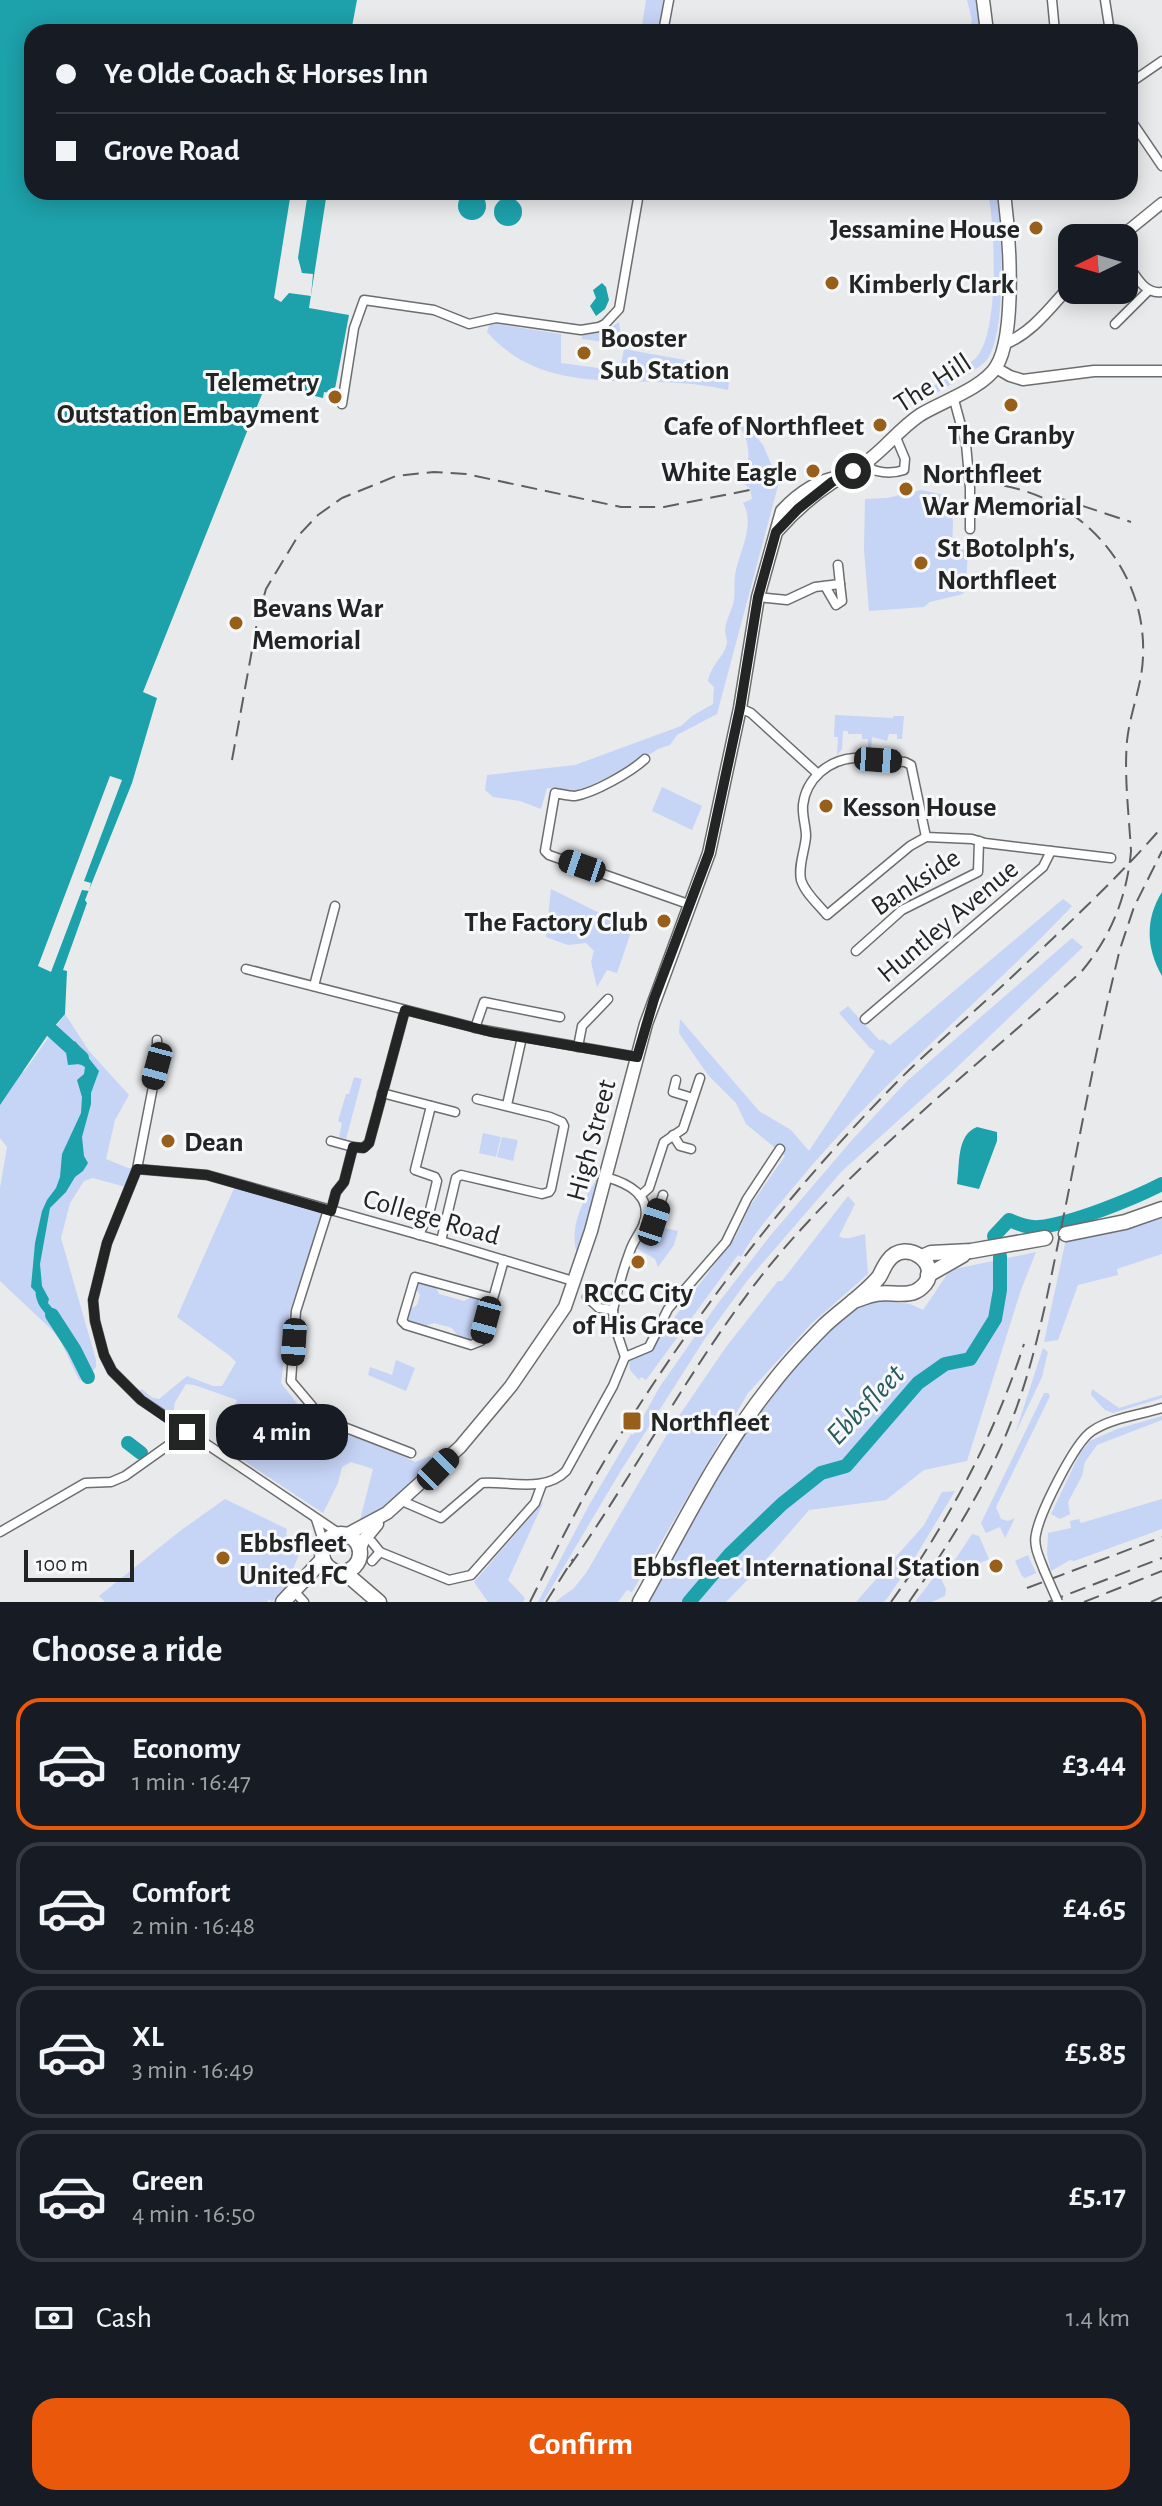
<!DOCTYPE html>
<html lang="en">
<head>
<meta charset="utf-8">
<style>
	:root { --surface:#171b24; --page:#242831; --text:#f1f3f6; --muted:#9ea1a6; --line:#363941; --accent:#ea580c }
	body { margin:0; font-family:"Alegreya Sans",sans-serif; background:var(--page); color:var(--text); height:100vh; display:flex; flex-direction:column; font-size:30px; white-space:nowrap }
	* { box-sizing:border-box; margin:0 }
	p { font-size:26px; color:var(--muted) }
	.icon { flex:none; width:44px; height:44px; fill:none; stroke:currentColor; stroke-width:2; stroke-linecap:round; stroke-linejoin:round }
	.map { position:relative; height:1602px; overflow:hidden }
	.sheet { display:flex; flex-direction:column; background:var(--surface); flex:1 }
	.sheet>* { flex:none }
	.top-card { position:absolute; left:24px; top:24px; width:1114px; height:176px; border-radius:24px; box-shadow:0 4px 20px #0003; display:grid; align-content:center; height:176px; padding:0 32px; background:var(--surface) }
	.needle { width:52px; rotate:265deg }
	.controls { position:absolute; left:1058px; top:224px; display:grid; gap:16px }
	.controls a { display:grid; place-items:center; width:80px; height:80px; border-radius:16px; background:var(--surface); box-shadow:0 4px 20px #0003; font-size:40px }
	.scale { position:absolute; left:24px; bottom:20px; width:110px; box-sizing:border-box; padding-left:8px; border:4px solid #232424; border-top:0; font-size:22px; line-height:28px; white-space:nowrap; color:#232424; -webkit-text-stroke:6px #f7f8f9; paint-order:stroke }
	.end { position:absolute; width:36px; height:36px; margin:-18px; border:10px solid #232424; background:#fff; box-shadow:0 0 0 4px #fff }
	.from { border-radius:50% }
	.bubble { position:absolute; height:56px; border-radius:24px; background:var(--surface); box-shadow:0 4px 20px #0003; font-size:26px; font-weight:700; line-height:56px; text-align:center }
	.car { position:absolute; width:24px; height:48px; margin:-24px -12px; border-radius:10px; box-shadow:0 0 6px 2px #0007; background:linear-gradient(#222 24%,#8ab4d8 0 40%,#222 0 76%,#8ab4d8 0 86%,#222 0) }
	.top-card b { display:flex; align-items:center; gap:28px; height:76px; font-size:30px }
	.top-card b+b { border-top:2px solid var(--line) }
	.top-card i { width:20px; height:20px; background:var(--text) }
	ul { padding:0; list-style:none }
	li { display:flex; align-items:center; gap:24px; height:132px; margin:0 16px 12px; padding:0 16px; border:4px solid var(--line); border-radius:24px }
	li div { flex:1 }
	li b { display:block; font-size:30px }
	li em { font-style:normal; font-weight:700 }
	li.active { border-color:var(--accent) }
	li>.icon { width:72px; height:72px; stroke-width:1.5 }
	h2 { padding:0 32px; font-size:36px; line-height:96px }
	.pay { display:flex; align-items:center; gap:20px; height:88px; padding:0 32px; font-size:30px }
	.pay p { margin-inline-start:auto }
	.primary-button { display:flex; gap:16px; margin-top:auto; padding:16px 32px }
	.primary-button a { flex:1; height:92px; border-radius:24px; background:var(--accent); color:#fff; font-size:32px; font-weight:700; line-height:92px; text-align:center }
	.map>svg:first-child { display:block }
</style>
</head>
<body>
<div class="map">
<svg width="1162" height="1602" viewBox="0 0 1162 1602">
	<rect width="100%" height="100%" fill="#e9eaec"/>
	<g fill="#c6d4f6">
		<path d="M646,0H663L658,32H641Z"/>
		<path d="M967,0H976L979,32H969L972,20Z"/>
		<path d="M988,192H997C1001,225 1009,340 984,363C968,376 945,387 924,401L907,398L906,394C929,393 933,387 950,373C958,367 970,364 976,358C1000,332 995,226 988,192Z"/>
		<path d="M619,322L622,344L581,339L583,335L604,332Z"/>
		<path d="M490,323L561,334V363L620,371L624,349L696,362L697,375L729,382L728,390C646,369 550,404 487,332Z"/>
		<path d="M744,422L763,445L779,482L717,714L677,735L670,745L658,749L628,768L582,789L574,791L547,788L541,809L520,801L493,797L485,790L487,775L575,765L681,726L692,716L713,704L714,687L708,681C711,664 726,655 727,642C727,638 725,634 725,630C726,620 732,610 734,600C735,592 734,583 735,575C739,551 756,526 743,503L752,499L750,488L744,484C748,462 753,447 740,428Z"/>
		<path d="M921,490L949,496L953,522L952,549L968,550L966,585L963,594L930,602L924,607L869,611L864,550L865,499L887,498Z"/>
		<path d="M835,715L893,718V716H904L902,739H897V734H889L887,741L872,737L871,751H868V739H862V734H848V731H843L842,749L837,755L838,737H834Z"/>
		<path d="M662,787L702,806L692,830L652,811Z"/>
		<path d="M551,889L632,929L617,973L607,970L597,987L591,962L594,951L586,943L568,945L546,937Z"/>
		<path d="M1063,899L1072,906C981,1003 876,1085 792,1189C774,1211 755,1231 741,1257L738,1255L646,1380L641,1377L639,1380L630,1370L629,1359L649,1351L736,1236L750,1206L785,1156L746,1124L736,1103L708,1075L679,1033L680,1019L759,1111L791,1130L809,1151L875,1051L870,1048L839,1013L848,1006L880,1041L882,1039L890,1045Z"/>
		<path d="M1072,938L1083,947L951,1073L842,1171L747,1281L704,1340L620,1472L543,1602H538L588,1507L631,1434L633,1435L659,1388L716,1306L770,1236L852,1140L907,1081Z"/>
		<path d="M65,1014L89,1051L129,1095L115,1120L106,1159L128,1168H132L126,1187L93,1178L84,1181L70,1203L61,1238L96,1360V1367L86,1379L79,1380L60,1340L52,1330L0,1281V1188L7,1147L0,1138V1047L24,1072Z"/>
		<path d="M354,1077L362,1079L346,1139L339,1137L342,1123L338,1121L346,1094H349Z"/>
		<path d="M483,1133L501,1137L496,1157L479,1153Z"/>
		<path d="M502,1137L518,1140L513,1161L497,1157Z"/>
		<path d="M601,1173L579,1251L577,1254C568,1225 585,1196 601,1173Z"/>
		<path d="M235,1186L324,1212L290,1310L281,1383L318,1430C352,1433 385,1447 415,1462L430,1456L435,1462L403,1491L366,1520H360L373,1469L351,1462L342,1467L338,1483L323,1513L220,1445L237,1400L194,1385L186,1384L175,1402L173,1416L139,1391L142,1389L151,1397L159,1399L187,1376L213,1386H222L236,1362L230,1356L177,1317Z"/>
		<path d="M848,1196L855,1204L839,1236C846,1241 856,1236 865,1234L868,1274L811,1324L748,1393L632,1592L627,1590L618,1602H555L574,1588L586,1573L672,1426L726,1347L778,1281H782Z"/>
		<path d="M1162,1217V1254L1117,1269L1118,1275L1078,1285L1058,1340L1044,1342L1066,1239L1128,1227Z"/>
		<path d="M659,1227L678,1231L674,1245L658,1267L655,1259L636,1248L649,1228Z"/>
		<path d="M1036,1252L1021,1290L967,1461L924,1470L886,1500L809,1510L759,1568L726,1602H645L727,1457L776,1385L849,1308L876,1301H885L910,1304L923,1310L950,1270Z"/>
		<path d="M421,1280L435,1285L439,1294L464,1301L473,1296L488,1301L480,1339L475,1342L460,1339L452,1328L434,1323L422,1327L406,1321L409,1310L417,1305L420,1295L414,1285Z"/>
		<path d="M1043,1348L1048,1352L1042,1377L1015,1434Z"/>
		<path d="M396,1360L415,1368L406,1391L368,1375L370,1367L392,1375Z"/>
		<path d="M1092,1389L1119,1408L1162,1395V1398L1113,1413L1105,1410L1091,1395Z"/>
		<path d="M1044,1393H1048L1050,1396L996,1507L1001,1519L1008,1521L1015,1518L1005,1538L1000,1527L986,1533L981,1523Z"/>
		<path d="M1162,1416V1420L1097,1445L1085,1462L1082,1476L1068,1502L1070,1514L1060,1519L1051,1514L1080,1453L1090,1441L1117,1429Z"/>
		<path d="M955,1491L914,1559L886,1600L883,1602H856L924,1525L942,1492Z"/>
		<path d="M225,1499L287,1529L286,1535L303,1545L286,1586L272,1602L269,1599L267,1602H105L99,1596L180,1531Z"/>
		<path d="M1162,1499V1529L1074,1561L1070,1560L1051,1571L1047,1554L1048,1533L1071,1528L1070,1521L1079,1519L1081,1523Z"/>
		<path d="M544,1501L508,1580L525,1598L523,1602H488L474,1582Z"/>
		<path d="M972,1534L979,1536L989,1559L957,1573L951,1566Z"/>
		<path d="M1028,1555L1036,1573L1025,1578L1022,1576L1015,1561Z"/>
		<path d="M938,1572L946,1589L945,1596L932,1602H915Z"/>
	</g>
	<g fill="#1da1aa">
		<path d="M0,0H357L351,32H32V192H327L309,308L349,315L334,394L324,392L323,398L266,384L143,692L157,698L132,783L85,900L87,903L63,970L67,971L65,1014L49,1033L0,1105Z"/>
		<circle cx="472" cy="206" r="14"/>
		<circle cx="508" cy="212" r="14"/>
		<path d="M602,283L606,287L609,300L605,309L596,316L590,306L596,298L593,290Z"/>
		<path d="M1162,892V976C1146,948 1145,919 1162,892Z"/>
		<path d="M75,1041L99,1071L91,1093V1104L82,1137L84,1156L88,1163L83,1171L75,1177L66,1192L50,1208L40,1264L42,1286L49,1299L48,1303L61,1319L64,1329L57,1330C53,1318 40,1311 37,1300C33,1287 40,1297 31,1287L35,1243L42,1211L47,1200L56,1188L60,1177L62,1154L81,1113L82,1097L77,1080L84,1074L85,1067L80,1064L68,1065L66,1052Z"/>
		<path d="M977,1127L997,1132V1141L979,1189L957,1184C960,1165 956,1135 977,1127Z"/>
	</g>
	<g fill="#e9eaec">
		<path d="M291,192H308L298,258L302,273L313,274L311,296L289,293L281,302L274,298Z"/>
		<path d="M110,776L122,780L84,881L91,883L89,891L82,890L51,972L38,966Z"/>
	</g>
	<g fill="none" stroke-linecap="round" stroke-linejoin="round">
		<g stroke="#1da1aa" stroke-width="14">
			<path d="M38,1018L82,1058"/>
			<path d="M994,1236L1009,1220C1019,1224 1028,1228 1039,1227C1071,1224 1133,1199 1162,1184"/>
			<path d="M52,1315L74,1349L88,1377"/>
			<path d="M128,1443L141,1453"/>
			<path d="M689,1602L730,1554L782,1504L821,1473L846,1466L918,1383L945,1364L970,1359L995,1319L1000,1290V1256"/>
		</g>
		<g stroke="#6c6d6f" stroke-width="11">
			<g id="minor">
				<path d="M1052,0L1055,32"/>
				<path d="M1105,0L1110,32"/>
				<path d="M663,32L669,0"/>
				<path d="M1130,83L1162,61"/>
				<path d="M1130,119L1162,166"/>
				<path d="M638,192H652"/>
				<path d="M1124,259C1134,272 1143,295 1162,292"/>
				<path d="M1115,324L1148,291"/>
				<path d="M953,396L966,444L970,488V529"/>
				<path d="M342,404L354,328L364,300L434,310L469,324L496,318L581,330L599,327L605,324L619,309L639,193"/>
				<path d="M864,463C873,474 892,474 904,470L905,459L895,435"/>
				<path d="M825,586L836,605L842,601L840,584"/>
				<path d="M758,597L787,600L815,587L840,584L838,565"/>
				<path d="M740,708L751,713L818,774"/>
				<path d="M854,758L905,762L911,765L926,837L910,846L827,915C818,904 805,893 801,880C798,865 805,851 806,836C806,826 802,816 803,805C806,779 828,760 854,758Z"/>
				<path d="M645,759C631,772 594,793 575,796C569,796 561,794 555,793L545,851L549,855L691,905"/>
				<path d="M926,837L972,839L985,843L1111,858"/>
				<path d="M856,951L902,910L978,872L979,841"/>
				<path d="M246,969L484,1030L637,1057"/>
				<path d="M314,986L335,906"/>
				<path d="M865,1019L1043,867L1051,851"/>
				<path d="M475,1028L484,1002L560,1017"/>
				<path d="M157,1040V1066L137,1169L107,1243L93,1300L95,1321L104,1355L112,1371L141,1400L340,1534"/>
				<path d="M578,1047L582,1026L608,999"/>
				<path d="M676,1080L673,1092L693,1098"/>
				<path d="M382,1093L455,1112"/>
				<path d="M507,1105L522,1037"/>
				<path d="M673,1135L680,1146L691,1149"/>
				<path d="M331,1141L353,1147L344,1182L336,1192L331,1211"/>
				<path d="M353,1147L363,1148L369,1143L405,1010"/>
				<path d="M137,1169L207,1175L441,1241L573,1281"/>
				<path d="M640,1196L649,1188L664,1142L683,1129L700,1078"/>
				<path d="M328,1210L296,1311L291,1381L323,1419L411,1453"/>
				<path d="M644,1222H654L663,1195"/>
				<path d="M419,1235L430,1210L437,1181L435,1177L415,1170L431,1106"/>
				<path d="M441,1241L456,1178L461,1175L542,1194L549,1192L551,1189L564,1126L562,1122L550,1117L477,1099"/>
				<path d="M587,1297L599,1308L613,1310C617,1290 623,1270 630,1251C633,1241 641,1232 644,1223C653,1195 627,1183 606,1177"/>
				<path d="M492,1298L415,1277L402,1321L406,1325L471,1345L481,1341L504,1260"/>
				<path d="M613,1310L614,1324L625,1357L649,1347L668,1309L726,1242L747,1199L780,1149"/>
				<path d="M402,1501L441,1518L482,1483C509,1481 545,1493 566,1471L613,1386L625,1357"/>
				<path d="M316,1519L324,1544"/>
				<path d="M0,1532L85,1483L111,1482L125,1476L187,1432"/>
				<path d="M372,1542L380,1552L449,1580L471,1575L535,1503L542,1484"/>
				<path d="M372,1561L380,1552"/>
				<path d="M1044,1570C1040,1559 1033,1546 1036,1534C1040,1513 1074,1443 1092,1431C1111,1418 1139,1415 1162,1408"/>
				<path d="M294,1591L304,1602"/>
			</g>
		</g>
		<g stroke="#6c6d6f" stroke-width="13">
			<g id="tertiary">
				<path d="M1119,238L1162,203"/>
				<path d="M1004,344C1033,333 1052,305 1072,284"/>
				<path d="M996,368L1010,376L1023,380L1094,371H1162"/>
			</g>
		</g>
		<g stroke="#6c6d6f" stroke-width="15">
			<g id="secondary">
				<path d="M983,0L987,32"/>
				<path d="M778,530C794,512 813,495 833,482C843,475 855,470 865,463C885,449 899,429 920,415C941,402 983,388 996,367C1017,334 1009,231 1004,192"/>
				<path d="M346,1535L387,1513L460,1447L511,1386L565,1307L591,1231L646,1024L709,853L740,708L758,597L782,511C798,494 818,480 841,477"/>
				<path d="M359,1550L363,1541L377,1524"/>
			</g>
		</g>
		<g stroke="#6c6d6f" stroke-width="17">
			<g id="primary">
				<path d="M1066,1234L1125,1222L1162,1209"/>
				<path d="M922,1257L931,1253L971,1251L1045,1238"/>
				<path d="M928,1275L963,1255"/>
				<circle cx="341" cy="1553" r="19"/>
				<path d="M344,1572L379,1602"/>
				<path d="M283,1602L323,1559"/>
				<path d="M640,1602C681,1529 719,1450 772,1384C788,1363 806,1344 825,1325C842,1309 864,1295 879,1277C882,1272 884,1266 888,1261C906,1236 945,1266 922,1287C910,1299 891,1291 876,1294C868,1295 861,1299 853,1301"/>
			</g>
		</g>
		<use href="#minor" stroke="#fff" stroke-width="8"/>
		<use href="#tertiary" stroke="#fff" stroke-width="10"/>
		<use href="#secondary" stroke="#fff" stroke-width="12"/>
		<use href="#primary" stroke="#fff" stroke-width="14"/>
		<g stroke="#5e5f60" stroke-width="2" stroke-dasharray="16 8" stroke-linecap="butt">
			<path d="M1059,498L1131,522"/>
			<path d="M232,760L258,617L266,589L298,536L318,515L342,498L396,476L434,472L466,474L621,507H664L750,490"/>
			<path d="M569,1567C637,1470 692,1363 766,1270C858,1157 975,1069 1082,971C1111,936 1127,897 1131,851C1129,815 1124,777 1127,741C1130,712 1142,686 1143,657C1147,571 1084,499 1000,485"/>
			<path d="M1027,1588L1162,1537"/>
			<path d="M530,1602C557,1548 584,1493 616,1442C697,1311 791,1189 900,1079C937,1042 978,1009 1016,973C1066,926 1117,879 1162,827"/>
			<path d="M546,1602L573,1559"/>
			<path d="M891,1602C948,1523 994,1437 1024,1344"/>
			<path d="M909,1602C949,1544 988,1484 1013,1417C1036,1357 1048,1292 1061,1229C1080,1136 1097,1042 1120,949L1134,907L1162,851"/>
			<path d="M1048,1602L1162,1558"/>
			<path d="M1084,1602L1162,1571"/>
			<path d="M1151,1602L1162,1597"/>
		</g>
		<g stroke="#6c6d6f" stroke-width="11" stroke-linecap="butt">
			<path id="minor-bridge" d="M1044,1570L1058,1602"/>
		</g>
		<use href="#minor-bridge" stroke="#fff" stroke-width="8"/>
	</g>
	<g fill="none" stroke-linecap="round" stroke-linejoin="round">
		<path stroke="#232424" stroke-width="10" d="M187,1432L141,1400L112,1371L104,1355L95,1321L93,1300L107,1243L137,1169L207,1175L331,1211L336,1192L344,1182L353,1147L364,1148L369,1143L405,1010L491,1032L637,1057L654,999L709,853L740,708L758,597L776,532L798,509L832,482L853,471"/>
	</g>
	<g fill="#985f1b" stroke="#f7f8f9" stroke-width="3">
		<circle cx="1036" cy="228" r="8"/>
		<circle cx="832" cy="283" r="8"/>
		<circle cx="584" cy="353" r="8"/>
		<circle cx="335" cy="397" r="8"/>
		<circle cx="1011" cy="405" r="8"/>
		<circle cx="880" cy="425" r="8"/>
		<circle cx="813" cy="471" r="8"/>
		<circle cx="906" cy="489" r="8"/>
		<circle cx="921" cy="563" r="8"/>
		<circle cx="236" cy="623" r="8"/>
		<circle cx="826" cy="806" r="8"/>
		<circle cx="664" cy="921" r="8"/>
		<circle cx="168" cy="1141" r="8"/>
		<circle cx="638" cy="1262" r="8"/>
		<rect x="622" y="1411" width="20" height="20" rx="4"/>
		<circle cx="223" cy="1558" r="8"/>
		<circle cx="996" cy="1566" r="8"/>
	</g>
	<g text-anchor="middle" stroke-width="6" stroke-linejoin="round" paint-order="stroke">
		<g font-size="28" font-weight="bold" fill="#232424" stroke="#f7f8f9" text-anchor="start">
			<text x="1020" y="238" text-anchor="end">Jessamine House</text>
			<text x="848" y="293">Kimberly Clark</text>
			<text x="600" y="347">Booster<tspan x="600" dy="32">Sub Station</tspan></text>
			<text x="319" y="391" text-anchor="end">Telemetry<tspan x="319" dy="32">Outstation Embayment</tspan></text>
			<text x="864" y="435" text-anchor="end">Cafe of Northfleet</text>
			<text x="1011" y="444" text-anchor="middle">The Granby</text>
			<text x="797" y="481" text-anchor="end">White Eagle</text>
			<text x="922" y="483">Northfleet<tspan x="922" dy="32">War Memorial</tspan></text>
			<text x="937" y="557">St Botolph's,<tspan x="937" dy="32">Northfleet</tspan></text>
			<text x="252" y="617">Bevans War<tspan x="252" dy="32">Memorial</tspan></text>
			<text x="842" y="816">Kesson House</text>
			<text x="648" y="931" text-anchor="end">The Factory Club</text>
			<text x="184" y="1151">Dean</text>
			<text x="638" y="1302" text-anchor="middle">RCCG City<tspan x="638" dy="32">of His Grace</tspan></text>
			<text x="650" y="1431">Northfleet</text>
			<text x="239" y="1552">Ebbsfleet<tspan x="239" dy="32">United FC</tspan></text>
			<text x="980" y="1576" text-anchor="end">Ebbsfleet International Station</text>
		</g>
		<g font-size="28" fill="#232424" stroke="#f7f8f9">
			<text transform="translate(932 382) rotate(-33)" y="10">The Hill</text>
			<text transform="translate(915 881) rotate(-33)" y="10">Bankside</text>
			<text transform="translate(947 920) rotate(-40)" y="10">Huntley Avenue</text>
			<text transform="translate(590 1140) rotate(-75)" y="10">High Street</text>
			<text transform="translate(432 1216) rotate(16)" y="10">College Road</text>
		</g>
		<g font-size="30" font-style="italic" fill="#27595d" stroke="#f7f8f9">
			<text transform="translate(865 1404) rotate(-46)" y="10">Ebbsfleet</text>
		</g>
	</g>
</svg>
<div class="controls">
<a><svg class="needle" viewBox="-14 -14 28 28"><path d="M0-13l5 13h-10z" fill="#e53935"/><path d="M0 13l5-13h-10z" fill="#9ea1a6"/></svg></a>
</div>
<div class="scale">100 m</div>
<i class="end from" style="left:853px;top:471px"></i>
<i class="end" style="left:187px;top:1432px"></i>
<div class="bubble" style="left:216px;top:1404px;width:132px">4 min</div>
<i class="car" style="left:878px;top:760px;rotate:94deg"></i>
<i class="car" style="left:582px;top:866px;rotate:289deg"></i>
<i class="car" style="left:157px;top:1066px;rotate:195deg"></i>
<i class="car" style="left:654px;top:1222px;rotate:18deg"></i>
<i class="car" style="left:486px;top:1320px;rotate:195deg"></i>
<i class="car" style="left:294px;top:1342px;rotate:184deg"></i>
<i class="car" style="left:438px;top:1469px;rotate:45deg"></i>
<div class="top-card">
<b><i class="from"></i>Ye Olde Coach &amp; Horses Inn</b>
<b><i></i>Grove Road</b>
</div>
</div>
<section class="sheet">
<h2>Choose a ride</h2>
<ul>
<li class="active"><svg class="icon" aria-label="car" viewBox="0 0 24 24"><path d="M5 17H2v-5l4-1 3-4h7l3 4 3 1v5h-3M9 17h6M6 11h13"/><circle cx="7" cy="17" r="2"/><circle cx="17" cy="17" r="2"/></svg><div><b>Economy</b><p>1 min · 16:47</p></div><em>£3.44</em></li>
<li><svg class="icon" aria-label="car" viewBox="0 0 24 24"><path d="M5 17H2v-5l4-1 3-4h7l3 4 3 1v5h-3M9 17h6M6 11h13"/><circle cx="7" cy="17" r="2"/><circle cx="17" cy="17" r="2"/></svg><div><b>Comfort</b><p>2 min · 16:48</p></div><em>£4.65</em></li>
<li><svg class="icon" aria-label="car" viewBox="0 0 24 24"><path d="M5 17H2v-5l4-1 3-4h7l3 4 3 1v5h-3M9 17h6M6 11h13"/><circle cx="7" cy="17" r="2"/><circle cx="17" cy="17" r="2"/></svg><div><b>XL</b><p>3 min · 16:49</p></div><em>£5.85</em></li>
<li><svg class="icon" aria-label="car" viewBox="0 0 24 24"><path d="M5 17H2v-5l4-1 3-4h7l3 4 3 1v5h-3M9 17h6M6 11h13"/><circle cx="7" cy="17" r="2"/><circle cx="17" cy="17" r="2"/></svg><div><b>Green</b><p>4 min · 16:50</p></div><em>£5.17</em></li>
</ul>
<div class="pay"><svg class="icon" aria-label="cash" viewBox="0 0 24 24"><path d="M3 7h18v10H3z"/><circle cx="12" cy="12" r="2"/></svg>Cash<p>1.4 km</p></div>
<div class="primary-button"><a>Confirm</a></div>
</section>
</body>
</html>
